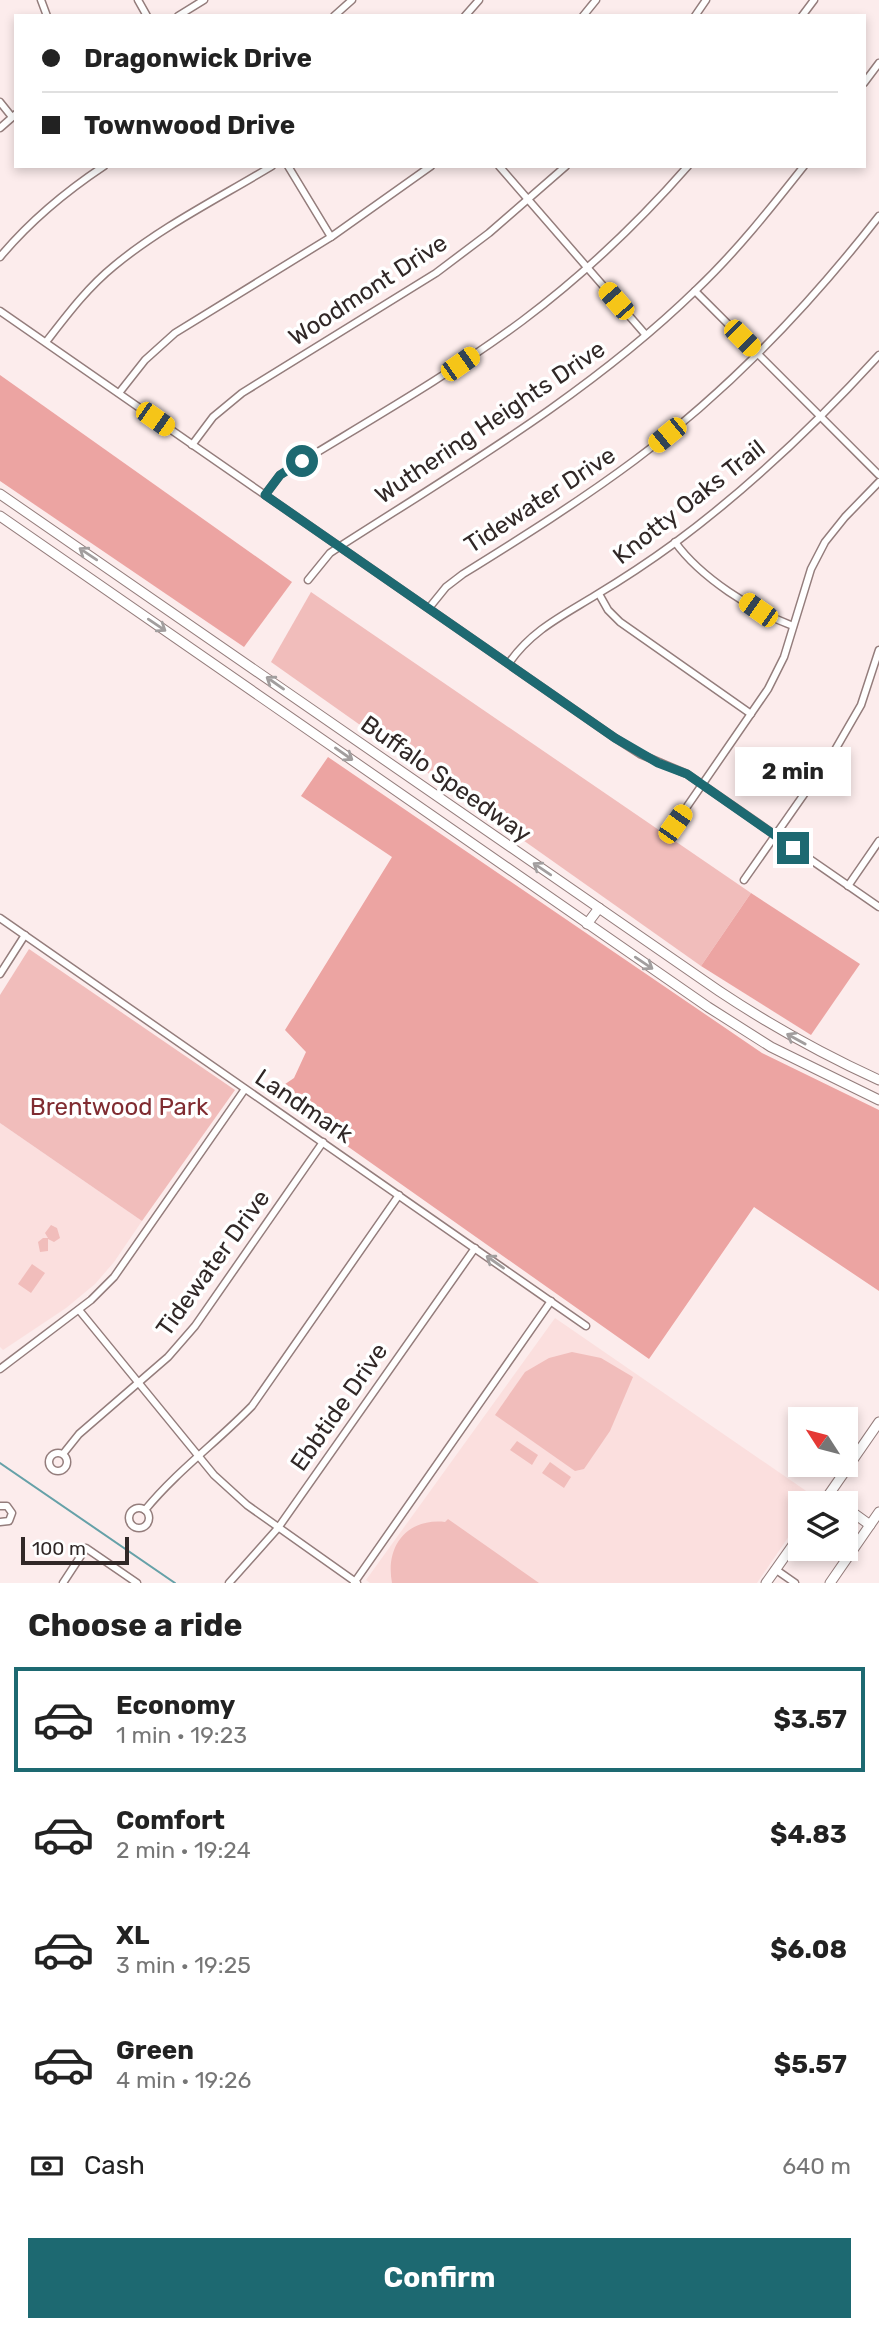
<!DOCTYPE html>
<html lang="en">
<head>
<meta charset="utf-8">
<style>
	:root { --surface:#fff; --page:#f6f6f6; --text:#222; --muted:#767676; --line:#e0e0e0; --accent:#1d6971 }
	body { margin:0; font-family:Rubik,sans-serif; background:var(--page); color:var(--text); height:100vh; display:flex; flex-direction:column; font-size:26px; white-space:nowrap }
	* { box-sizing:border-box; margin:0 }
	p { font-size:23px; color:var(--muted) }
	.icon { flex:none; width:38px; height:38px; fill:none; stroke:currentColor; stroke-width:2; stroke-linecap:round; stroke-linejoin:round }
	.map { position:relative; height:1583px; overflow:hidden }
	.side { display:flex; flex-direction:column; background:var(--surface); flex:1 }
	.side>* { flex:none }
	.guide { position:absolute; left:14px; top:14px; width:852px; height:154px; border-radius:0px; box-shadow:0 4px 10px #0003; display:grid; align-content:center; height:154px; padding:0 28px; background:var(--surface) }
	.needle { width:46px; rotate:306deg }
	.controls { position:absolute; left:788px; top:1407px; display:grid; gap:14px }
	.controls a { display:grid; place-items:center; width:70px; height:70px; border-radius:0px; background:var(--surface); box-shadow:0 4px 10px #0003; font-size:35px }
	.scale { position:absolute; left:21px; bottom:18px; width:108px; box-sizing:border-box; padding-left:7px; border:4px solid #312827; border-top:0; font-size:19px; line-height:24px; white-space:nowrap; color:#312827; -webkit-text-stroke:5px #fff; paint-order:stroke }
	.end { position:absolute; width:32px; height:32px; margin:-16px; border:9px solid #1d6971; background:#fff; box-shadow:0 0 0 4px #fff }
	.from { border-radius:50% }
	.bubble { position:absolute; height:49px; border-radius:0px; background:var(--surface); box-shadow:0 4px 10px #0003; font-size:23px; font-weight:700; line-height:49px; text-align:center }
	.car { position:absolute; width:21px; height:42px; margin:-21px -10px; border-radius:9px; box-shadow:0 0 5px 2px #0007; background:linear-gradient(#f5c518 24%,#345 0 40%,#f5c518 0 76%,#345 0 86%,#f5c518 0) }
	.guide b { display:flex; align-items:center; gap:24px; height:66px; font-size:26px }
	.guide b+b { border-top:2px solid var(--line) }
	.guide i { width:18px; height:18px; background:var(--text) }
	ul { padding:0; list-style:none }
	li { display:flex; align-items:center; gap:21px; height:105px; margin:0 14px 10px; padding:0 14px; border:4px solid transparent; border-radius:0px }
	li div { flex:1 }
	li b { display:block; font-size:26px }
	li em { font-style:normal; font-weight:700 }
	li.on { border-color:var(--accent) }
	li>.icon { width:63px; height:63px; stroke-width:1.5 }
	h2 { padding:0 28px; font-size:32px; line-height:84px }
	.pay { display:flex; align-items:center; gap:18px; height:77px; padding:0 28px; font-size:26px }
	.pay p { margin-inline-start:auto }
	.cta { display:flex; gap:14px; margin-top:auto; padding:14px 28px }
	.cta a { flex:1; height:80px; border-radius:0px; background:var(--accent); color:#fff; font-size:28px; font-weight:700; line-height:80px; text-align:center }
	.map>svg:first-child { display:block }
</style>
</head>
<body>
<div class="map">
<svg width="879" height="1583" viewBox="0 0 879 1583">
	<rect width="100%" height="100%" fill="#fcecec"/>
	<g fill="#fbdfde">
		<path d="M0,1123L142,1221L114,1262L95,1284L66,1308L3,1350L0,1347Z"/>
		<path d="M555,1318L815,1497L811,1503H800V1520L757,1583H370L366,1580Z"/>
	</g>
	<g fill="#f1bdbb">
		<path d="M311,592L751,893L701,966L271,662Z"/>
		<path d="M29,949L235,1090L142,1221L0,1123V995Z"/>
		<path d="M51,1225L57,1228L60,1238L54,1242L48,1239V1251L40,1252L38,1242L43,1238H48L45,1233Z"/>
		<path d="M32,1264L45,1273L31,1293L18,1284Z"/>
		<path d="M572,1352L601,1358L633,1377L610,1431L584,1469L575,1471L495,1415L525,1372L549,1358Z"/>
		<path d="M517,1441L538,1455L532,1465L510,1450Z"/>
		<path d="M550,1462L571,1477L564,1488L542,1473Z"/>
		<path d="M448,1519L539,1583H392C385,1546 407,1518 445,1522Z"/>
	</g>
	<g fill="#eca4a2">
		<path d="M0,375L292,582L244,647L0,481Z"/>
		<path d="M328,757L762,1053L879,1110V1291L754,1207L649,1359L272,1093L294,1078L306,1052L285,1030L392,857L301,796Z"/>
		<path d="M751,893L860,964L811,1035L701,966Z"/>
	</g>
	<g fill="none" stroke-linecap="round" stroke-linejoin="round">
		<path stroke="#66a1a8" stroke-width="2" d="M0,1463L175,1583"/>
		<g stroke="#947d7c" stroke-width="9">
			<g id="minor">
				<path d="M41,0L47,16"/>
				<path d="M138,0L147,16"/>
				<path d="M178,16L204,0"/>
				<path d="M334,16L352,0"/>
				<path d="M465,16L479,0"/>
				<path d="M583,16L596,0"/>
				<path d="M695,16L706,0"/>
				<path d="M802,16L814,0"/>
				<path d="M864,83L879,63"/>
				<path d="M0,102L12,117"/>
				<path d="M0,128L16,114"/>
				<path d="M288,166L331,237"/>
				<path d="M499,166L645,334"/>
				<path d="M0,257C30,221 65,192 104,166"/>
				<path d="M695,291L879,475"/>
				<path d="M0,311L615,738L640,754L687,774L879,907"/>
				<path d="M46,342C67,315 87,288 114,266C161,227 219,198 272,166"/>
				<path d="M119,393L145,360L175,333L331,237L431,166"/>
				<path d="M192,445L213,417L242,393L436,273L489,233L566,166"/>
				<path d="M265,495L280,475C361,425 445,378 522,321C582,276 638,223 688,166"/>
				<path d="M675,542C700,577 753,611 793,626"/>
				<path d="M308,580L330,553L339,547C462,468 590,393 696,290C736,252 770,209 804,166"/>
				<path d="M599,594L608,610L620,622L751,714"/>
				<path d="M429,608L446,587L463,574C521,538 580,501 635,460C728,391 808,307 879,216"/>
				<path d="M509,663C532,630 562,616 596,595C623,579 650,561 676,542C750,487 817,423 879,355"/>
				<path d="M675,824L768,689L784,657L811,569L825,542L845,517L879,482"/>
				<path d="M744,880L835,750L861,705L879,650"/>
				<path d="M848,886L879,841"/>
				<path d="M0,918L586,1326"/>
				<path d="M0,974L25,935"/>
				<path d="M79,1310L214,1475L247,1505L357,1583"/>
				<path d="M0,1369L91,1300L114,1277L245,1089"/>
				<circle cx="58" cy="1462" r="9"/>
				<path d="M63,1454L79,1434L168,1357L195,1326L323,1142"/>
				<path d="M0,1506H7L12,1513L9,1521L0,1522"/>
				<circle cx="139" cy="1518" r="10"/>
				<path d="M145,1510C177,1471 217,1442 252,1406L399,1195"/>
				<path d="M775,1569L795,1583"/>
				<path d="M63,1583L86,1548L137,1583"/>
				<path d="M229,1583L278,1528L475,1248"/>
				<path d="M354,1583L551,1301"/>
			</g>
		</g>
		<g stroke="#947d7c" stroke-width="11">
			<g id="secondary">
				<path d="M0,494L719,991C770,1025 822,1054 879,1080"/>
				<path d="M0,516L708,1007L771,1047L879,1100"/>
				<path d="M587,924L599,908"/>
				<path d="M823,1503L879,1422"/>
				<path d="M845,1507L870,1525"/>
				<path d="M766,1583L800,1535"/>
				<path d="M830,1583L879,1512"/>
			</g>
		</g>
		<use href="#minor" stroke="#fff" stroke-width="6"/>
		<use href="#secondary" stroke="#fff" stroke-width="9"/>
	</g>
	<defs><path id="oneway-shaft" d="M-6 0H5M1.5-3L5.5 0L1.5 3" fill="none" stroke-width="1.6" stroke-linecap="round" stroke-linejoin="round" transform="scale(1.75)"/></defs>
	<g stroke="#a29e9e">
		<use href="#oneway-shaft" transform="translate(88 554) rotate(-146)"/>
		<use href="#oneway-shaft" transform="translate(157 625) rotate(34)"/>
		<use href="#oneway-shaft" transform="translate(275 683) rotate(-145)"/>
		<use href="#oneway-shaft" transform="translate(344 754) rotate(35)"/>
		<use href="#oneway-shaft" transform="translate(542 869) rotate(-146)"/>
		<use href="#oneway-shaft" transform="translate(644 963) rotate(34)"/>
		<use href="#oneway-shaft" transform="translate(796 1039) rotate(-151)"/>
		<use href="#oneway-shaft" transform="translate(495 1262) rotate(-145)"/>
	</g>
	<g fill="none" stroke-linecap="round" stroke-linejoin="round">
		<path stroke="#1d6971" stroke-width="9" d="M302,461L280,475L265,495L615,738L658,763L687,774L793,848"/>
	</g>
	<g text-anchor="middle" stroke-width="7" stroke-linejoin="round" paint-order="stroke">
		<g font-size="24" fill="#312827" stroke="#fff">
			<text transform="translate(368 290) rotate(-33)" y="8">Woodmont Drive</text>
			<text transform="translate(490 422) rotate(-34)" y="8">Wuthering Heights Drive</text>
			<text transform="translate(540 500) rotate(-33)" y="8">Tidewater Drive</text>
			<text transform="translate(689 502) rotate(-38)" y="8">Knotty Oaks Trail</text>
			<text transform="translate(446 779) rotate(35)" y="8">Buffalo Speedway</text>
			<text transform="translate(304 1106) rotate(34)" y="8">Landmark</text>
			<text transform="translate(213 1263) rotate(-54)" y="8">Tidewater Drive</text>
			<text transform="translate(339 1407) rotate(-55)" y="8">Ebbtide Drive</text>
		</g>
		<g font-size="24" fill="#802c31" stroke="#fff">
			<text x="119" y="1115">Brentwood Park</text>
		</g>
	</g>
</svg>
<div class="controls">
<a><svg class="needle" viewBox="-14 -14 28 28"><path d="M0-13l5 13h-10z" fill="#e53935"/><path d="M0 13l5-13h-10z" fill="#767676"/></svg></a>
<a><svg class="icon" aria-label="layers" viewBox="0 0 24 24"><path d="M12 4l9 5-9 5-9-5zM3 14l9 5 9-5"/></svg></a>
</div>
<div class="scale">100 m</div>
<i class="end from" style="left:302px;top:461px"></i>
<i class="end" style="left:793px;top:848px"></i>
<div class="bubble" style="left:735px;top:747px;width:116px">2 min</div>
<i class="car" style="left:616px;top:301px;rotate:319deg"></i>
<i class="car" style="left:742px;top:338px;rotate:135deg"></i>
<i class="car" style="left:460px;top:364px;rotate:55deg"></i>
<i class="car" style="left:155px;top:419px;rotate:125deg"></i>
<i class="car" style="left:667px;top:435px;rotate:231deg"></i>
<i class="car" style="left:758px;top:610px;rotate:305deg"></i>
<i class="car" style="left:675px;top:824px;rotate:35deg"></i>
<div class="guide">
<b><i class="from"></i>Dragonwick Drive</b>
<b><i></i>Townwood Drive</b>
</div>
</div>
<section class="side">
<h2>Choose a ride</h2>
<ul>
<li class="on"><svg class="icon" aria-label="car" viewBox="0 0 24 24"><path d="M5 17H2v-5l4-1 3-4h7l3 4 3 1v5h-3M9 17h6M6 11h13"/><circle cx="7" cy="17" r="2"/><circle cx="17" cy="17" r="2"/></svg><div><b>Economy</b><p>1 min · 19:23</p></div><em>$3.57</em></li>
<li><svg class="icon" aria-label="car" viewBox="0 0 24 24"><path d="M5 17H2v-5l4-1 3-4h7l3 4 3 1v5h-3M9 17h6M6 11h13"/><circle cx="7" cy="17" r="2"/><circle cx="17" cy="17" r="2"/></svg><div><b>Comfort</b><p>2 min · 19:24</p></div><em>$4.83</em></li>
<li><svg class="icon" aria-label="car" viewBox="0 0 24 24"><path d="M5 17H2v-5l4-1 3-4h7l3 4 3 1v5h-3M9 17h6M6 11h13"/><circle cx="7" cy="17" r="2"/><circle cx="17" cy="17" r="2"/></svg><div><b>XL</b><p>3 min · 19:25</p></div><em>$6.08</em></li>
<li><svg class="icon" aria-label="car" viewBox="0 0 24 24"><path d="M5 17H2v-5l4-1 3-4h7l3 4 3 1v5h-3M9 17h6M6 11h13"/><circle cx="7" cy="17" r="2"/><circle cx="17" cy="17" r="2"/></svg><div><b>Green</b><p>4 min · 19:26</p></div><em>$5.57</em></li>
</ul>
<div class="pay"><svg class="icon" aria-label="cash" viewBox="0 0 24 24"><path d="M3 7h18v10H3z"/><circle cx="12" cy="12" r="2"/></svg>Cash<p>640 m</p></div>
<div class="cta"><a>Confirm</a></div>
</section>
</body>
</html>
